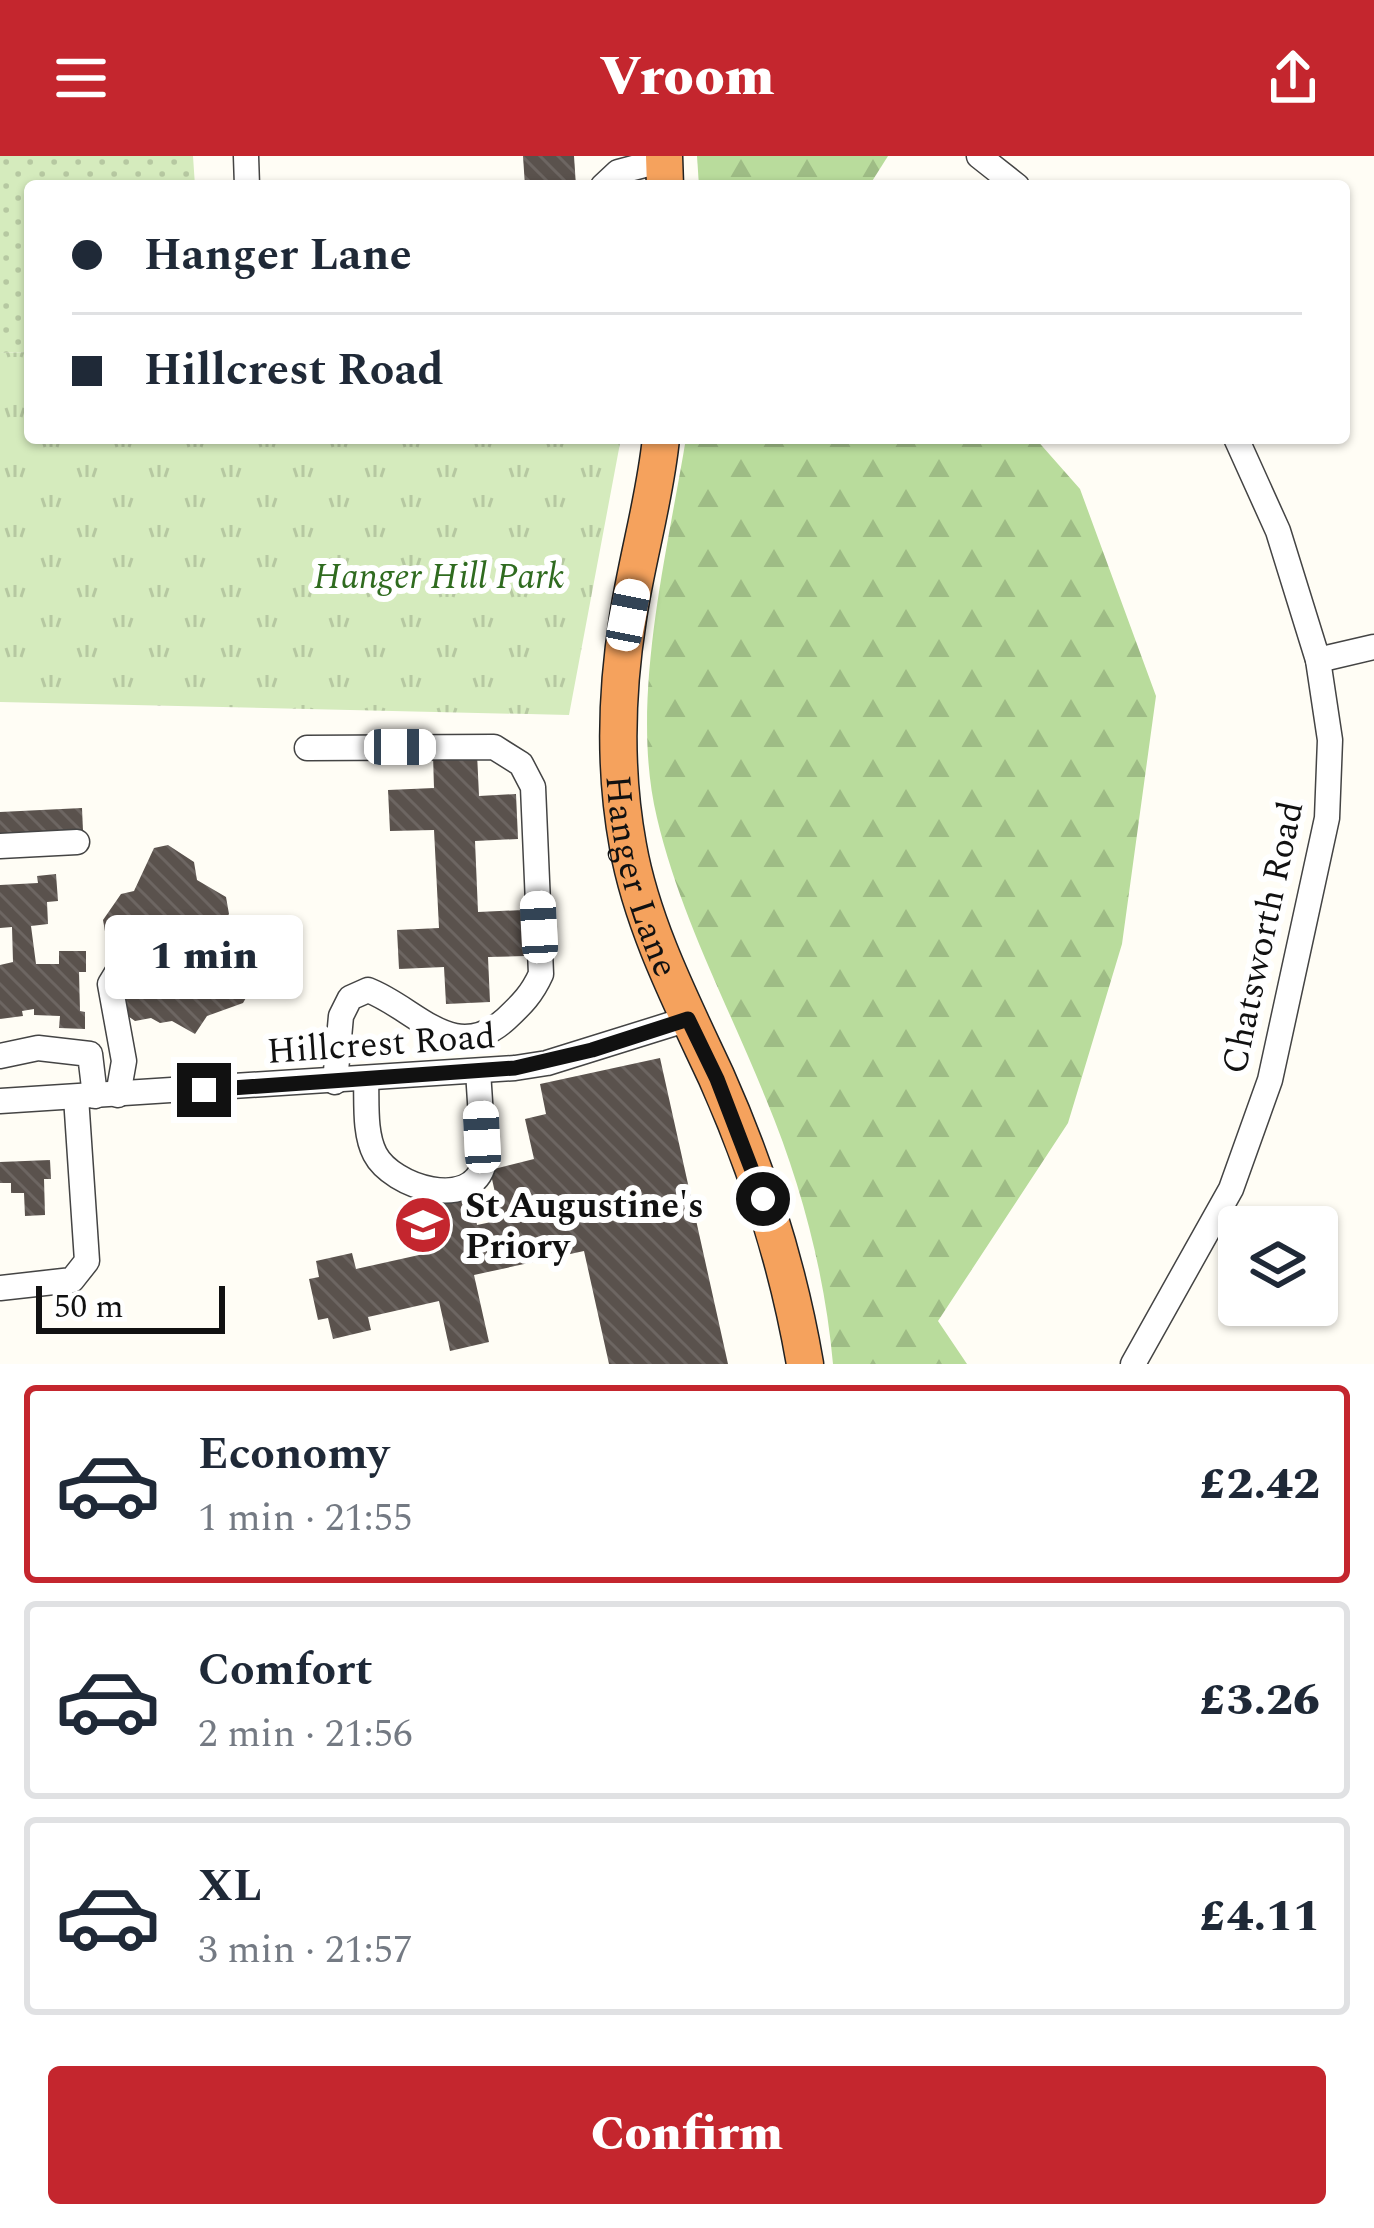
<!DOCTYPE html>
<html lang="en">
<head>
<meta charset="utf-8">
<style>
	:root { --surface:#fff; --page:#f6f6f7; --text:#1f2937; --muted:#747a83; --line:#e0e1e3; --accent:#c4262e }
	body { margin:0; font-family:Spectral,serif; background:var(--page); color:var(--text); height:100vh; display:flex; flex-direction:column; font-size:45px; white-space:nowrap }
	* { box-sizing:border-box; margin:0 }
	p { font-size:39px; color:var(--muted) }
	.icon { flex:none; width:66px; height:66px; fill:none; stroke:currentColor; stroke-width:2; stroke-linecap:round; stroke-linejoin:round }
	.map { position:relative; height:1208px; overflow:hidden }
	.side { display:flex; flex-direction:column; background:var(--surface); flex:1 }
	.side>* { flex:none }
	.guide { position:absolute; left:24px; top:24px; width:1326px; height:264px; border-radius:12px; box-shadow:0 3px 9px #0004; display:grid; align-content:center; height:264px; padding:0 48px; background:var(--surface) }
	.buttons { position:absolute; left:1218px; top:1050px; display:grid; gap:24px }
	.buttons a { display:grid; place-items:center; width:120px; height:120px; border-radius:12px; background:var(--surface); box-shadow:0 3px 9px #0004; font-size:60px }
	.scale { position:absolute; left:36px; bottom:30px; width:189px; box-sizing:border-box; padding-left:12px; border:6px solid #111; border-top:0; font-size:33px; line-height:42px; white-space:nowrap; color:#111; -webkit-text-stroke:9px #fff; paint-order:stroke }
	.end { position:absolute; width:54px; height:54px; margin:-27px; border:15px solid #111; background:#fff; box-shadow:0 0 0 6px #fff }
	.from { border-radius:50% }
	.bubble { position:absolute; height:84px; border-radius:12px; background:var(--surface); box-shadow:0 3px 9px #0004; font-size:39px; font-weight:800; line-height:84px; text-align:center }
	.car { position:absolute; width:36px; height:72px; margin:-36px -18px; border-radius:15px; box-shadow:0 0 9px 3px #0007; background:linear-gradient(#fff 24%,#345 0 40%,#fff 0 76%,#345 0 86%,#fff 0) }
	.guide b { display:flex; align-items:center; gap:42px; height:114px; font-size:45px }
	.guide b+b { border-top:3px solid var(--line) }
	.guide i { width:30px; height:30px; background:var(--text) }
	ul { padding:21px 0 0; list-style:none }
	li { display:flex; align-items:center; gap:36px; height:198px; margin:0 24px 18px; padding:0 24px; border:6px solid var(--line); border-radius:12px }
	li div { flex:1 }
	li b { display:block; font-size:45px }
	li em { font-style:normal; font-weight:800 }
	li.selected { border-color:var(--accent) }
	li>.icon { width:108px; height:108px; stroke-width:1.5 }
	.cta { display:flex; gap:24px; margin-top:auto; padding:24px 48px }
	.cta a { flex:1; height:138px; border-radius:12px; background:var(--accent); color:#fff; font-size:48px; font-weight:800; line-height:138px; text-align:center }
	header { display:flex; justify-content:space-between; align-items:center; height:156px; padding:0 48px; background:var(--accent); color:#fff; font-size:54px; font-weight:800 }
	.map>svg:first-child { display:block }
</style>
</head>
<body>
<header><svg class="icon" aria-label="menu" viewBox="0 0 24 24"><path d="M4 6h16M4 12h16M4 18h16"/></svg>Vroom<svg class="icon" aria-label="share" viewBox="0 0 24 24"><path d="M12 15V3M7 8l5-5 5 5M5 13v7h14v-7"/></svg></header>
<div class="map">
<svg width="1374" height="1208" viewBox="0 0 1374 1208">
	<defs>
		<pattern id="grass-dots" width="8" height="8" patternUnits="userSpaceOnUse" patternTransform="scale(3)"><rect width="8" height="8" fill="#d5ebbd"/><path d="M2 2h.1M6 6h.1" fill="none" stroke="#b6c8a1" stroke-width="1.8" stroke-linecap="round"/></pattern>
		<pattern id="forest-firs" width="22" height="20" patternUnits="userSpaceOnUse" patternTransform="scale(3)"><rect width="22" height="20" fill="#b9dc9c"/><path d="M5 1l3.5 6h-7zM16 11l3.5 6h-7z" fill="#9ebc85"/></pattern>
		<pattern id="park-tufts" width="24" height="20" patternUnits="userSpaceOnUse" patternTransform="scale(3)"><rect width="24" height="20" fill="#d5ebbd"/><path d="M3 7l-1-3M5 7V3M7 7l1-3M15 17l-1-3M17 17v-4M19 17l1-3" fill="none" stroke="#b6c8a1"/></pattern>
		<pattern id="building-back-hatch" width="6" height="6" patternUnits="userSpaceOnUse" patternTransform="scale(3)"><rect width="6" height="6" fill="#5a524d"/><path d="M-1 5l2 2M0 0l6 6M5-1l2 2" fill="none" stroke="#6d6662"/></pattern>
	</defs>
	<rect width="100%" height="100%" fill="#fffdf5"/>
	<path fill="url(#grass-dots)" d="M0,0H193L195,30H30V196L0,197Z"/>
	<g fill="url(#forest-firs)">
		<path d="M697,0H888L869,30H699Z"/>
		<path d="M686,282H1035L1080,333L1156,540L1122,788L1068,967L938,1165L967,1208H833C825,1118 801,1027 766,943C729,851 680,760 657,662C629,546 667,399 686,282Z"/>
	</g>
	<path fill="url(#park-tufts)" d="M30,196V282H621L569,559L0,546V197Z"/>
	<g fill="url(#building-back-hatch)">
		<path d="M523,0H574L576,30H525Z"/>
		<path d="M477,597L479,640L516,638L518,683L475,685L478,756L523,754L525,800L488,801L490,846L446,848L444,811L399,813L397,774L439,772L434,674L390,675L388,634L434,632L433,599Z"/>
		<path d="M82,652L83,675L0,680V656Z"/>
		<path d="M168,689L194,706L197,724L226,741L229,758L212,783L198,785L190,797L194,801L202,800L207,792L226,789L253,814L254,828L243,847L207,860L195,878L172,865L160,867L151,862L135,865L125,858L119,828L125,819L152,813L160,803L145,795L131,798L106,781L103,764L121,738L134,735L154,692Z"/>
		<path d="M56,718L58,745L47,746L48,768L31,770L36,808H59V795H86V816H79L80,855L85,856V873L59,872L60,860L34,859V853L22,855L23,860L0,863V809L13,806L12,771L0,772V729L38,727L37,720Z"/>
		<path d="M660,902L728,1208H609L584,1095L474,1119L489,1186L450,1195L439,1145L368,1161L371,1174L333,1183L328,1162L318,1164L309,1123L319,1121L316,1105L352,1097L356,1113L428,1097L416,1047L470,1035L477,1069L501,1064L490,1014L534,1003L525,963L546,958L540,928Z"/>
		<path d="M50,1004L51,1023H44L45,1059L25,1060L24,1037H11V1027H0V1006Z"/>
	</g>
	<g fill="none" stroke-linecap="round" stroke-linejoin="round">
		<g stroke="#444" stroke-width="27">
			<g id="minor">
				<path d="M246,0L247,30"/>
				<path d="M979,0L1017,30"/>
				<path d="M603,30L618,16L664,4"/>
				<path d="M1318,504L1374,491"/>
				<path d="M307,592L494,591L521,608L533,631L541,818C532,838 522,848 506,863C454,910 417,853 368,834L350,842L341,860L335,926"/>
				<path d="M0,690L77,686"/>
				<path d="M0,900L38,892L90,898L95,940"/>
				<path d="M366,923C367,946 364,977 375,998C392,1031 472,1056 484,1007L478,915"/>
				<path d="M118,939L124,905L110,828L121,810"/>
				<path d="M0,945L515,912L547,907L688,863"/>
				<path d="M0,1132L72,1124L87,1105L76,941"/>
				<path d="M1133,1208L1231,1033L1270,924L1327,662L1330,584L1318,504L1278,375L1236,282"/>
			</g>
		</g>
		<g stroke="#222" stroke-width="39">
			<g id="highway">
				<path d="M664,0L665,30"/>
				<path id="s1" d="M661,282C655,343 637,402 628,462C616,538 614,614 628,690C642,769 682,847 716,920C757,1012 788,1109 805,1208"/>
			</g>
		</g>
		<use href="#minor" stroke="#fff" stroke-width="24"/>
		<use href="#highway" stroke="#f5a25d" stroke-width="36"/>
	</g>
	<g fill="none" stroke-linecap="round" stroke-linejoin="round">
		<path stroke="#111" stroke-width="15" d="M204,934L515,912L592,894L688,863L717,923L763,1043"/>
	</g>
	<defs>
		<g id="school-disc" transform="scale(3)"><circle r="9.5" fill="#c4262e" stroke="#fff"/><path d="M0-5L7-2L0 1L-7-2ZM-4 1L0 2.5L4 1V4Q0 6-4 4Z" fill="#fff"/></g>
	</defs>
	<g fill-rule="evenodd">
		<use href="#school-disc" x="423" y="1069"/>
	</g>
	<g text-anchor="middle" stroke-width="12" stroke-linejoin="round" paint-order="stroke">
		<g font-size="36" font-style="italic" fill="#2f6b1f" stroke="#fff">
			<text x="439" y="432">Hanger Hill Park</text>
		</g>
		<g font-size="36" fill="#111" stroke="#fff">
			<text dy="13" stroke="none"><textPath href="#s1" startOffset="444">Hanger Lane</textPath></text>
			<text transform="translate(1261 781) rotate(-78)" y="13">Chatsworth Road</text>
			<text transform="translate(381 886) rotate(-4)" y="13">Hillcrest Road</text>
		</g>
		<g font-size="36" font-weight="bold" fill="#111" stroke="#fff" text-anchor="start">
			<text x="465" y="1061">St Augustine's<tspan x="465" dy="41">Priory</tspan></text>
		</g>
	</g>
</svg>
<div class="buttons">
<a><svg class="icon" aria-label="layers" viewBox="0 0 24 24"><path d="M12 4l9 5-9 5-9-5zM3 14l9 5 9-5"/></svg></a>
</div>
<div class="scale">50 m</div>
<i class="end from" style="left:763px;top:1043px"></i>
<i class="end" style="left:204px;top:934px"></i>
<div class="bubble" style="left:105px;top:759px;width:198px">1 min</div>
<i class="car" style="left:628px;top:459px;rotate:11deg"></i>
<i class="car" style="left:400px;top:591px;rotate:90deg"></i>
<i class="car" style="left:539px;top:771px;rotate:357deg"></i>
<i class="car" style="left:482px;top:981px;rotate:357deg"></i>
<div class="guide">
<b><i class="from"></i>Hanger Lane</b>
<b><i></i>Hillcrest Road</b>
</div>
</div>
<section class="side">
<ul>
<li class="selected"><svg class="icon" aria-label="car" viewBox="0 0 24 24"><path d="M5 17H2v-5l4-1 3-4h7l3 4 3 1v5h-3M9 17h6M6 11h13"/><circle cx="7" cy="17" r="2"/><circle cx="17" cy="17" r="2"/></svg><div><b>Economy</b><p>1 min · 21:55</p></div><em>£2.42</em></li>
<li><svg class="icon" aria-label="car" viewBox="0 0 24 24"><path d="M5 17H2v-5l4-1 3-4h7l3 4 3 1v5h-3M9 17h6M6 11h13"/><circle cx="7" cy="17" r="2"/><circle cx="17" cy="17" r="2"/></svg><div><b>Comfort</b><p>2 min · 21:56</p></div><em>£3.26</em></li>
<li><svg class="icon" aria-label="car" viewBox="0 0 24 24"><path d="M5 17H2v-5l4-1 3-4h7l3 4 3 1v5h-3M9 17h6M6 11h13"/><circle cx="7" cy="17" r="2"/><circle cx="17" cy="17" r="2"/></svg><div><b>XL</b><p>3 min · 21:57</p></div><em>£4.11</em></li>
</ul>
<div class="cta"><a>Confirm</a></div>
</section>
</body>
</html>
